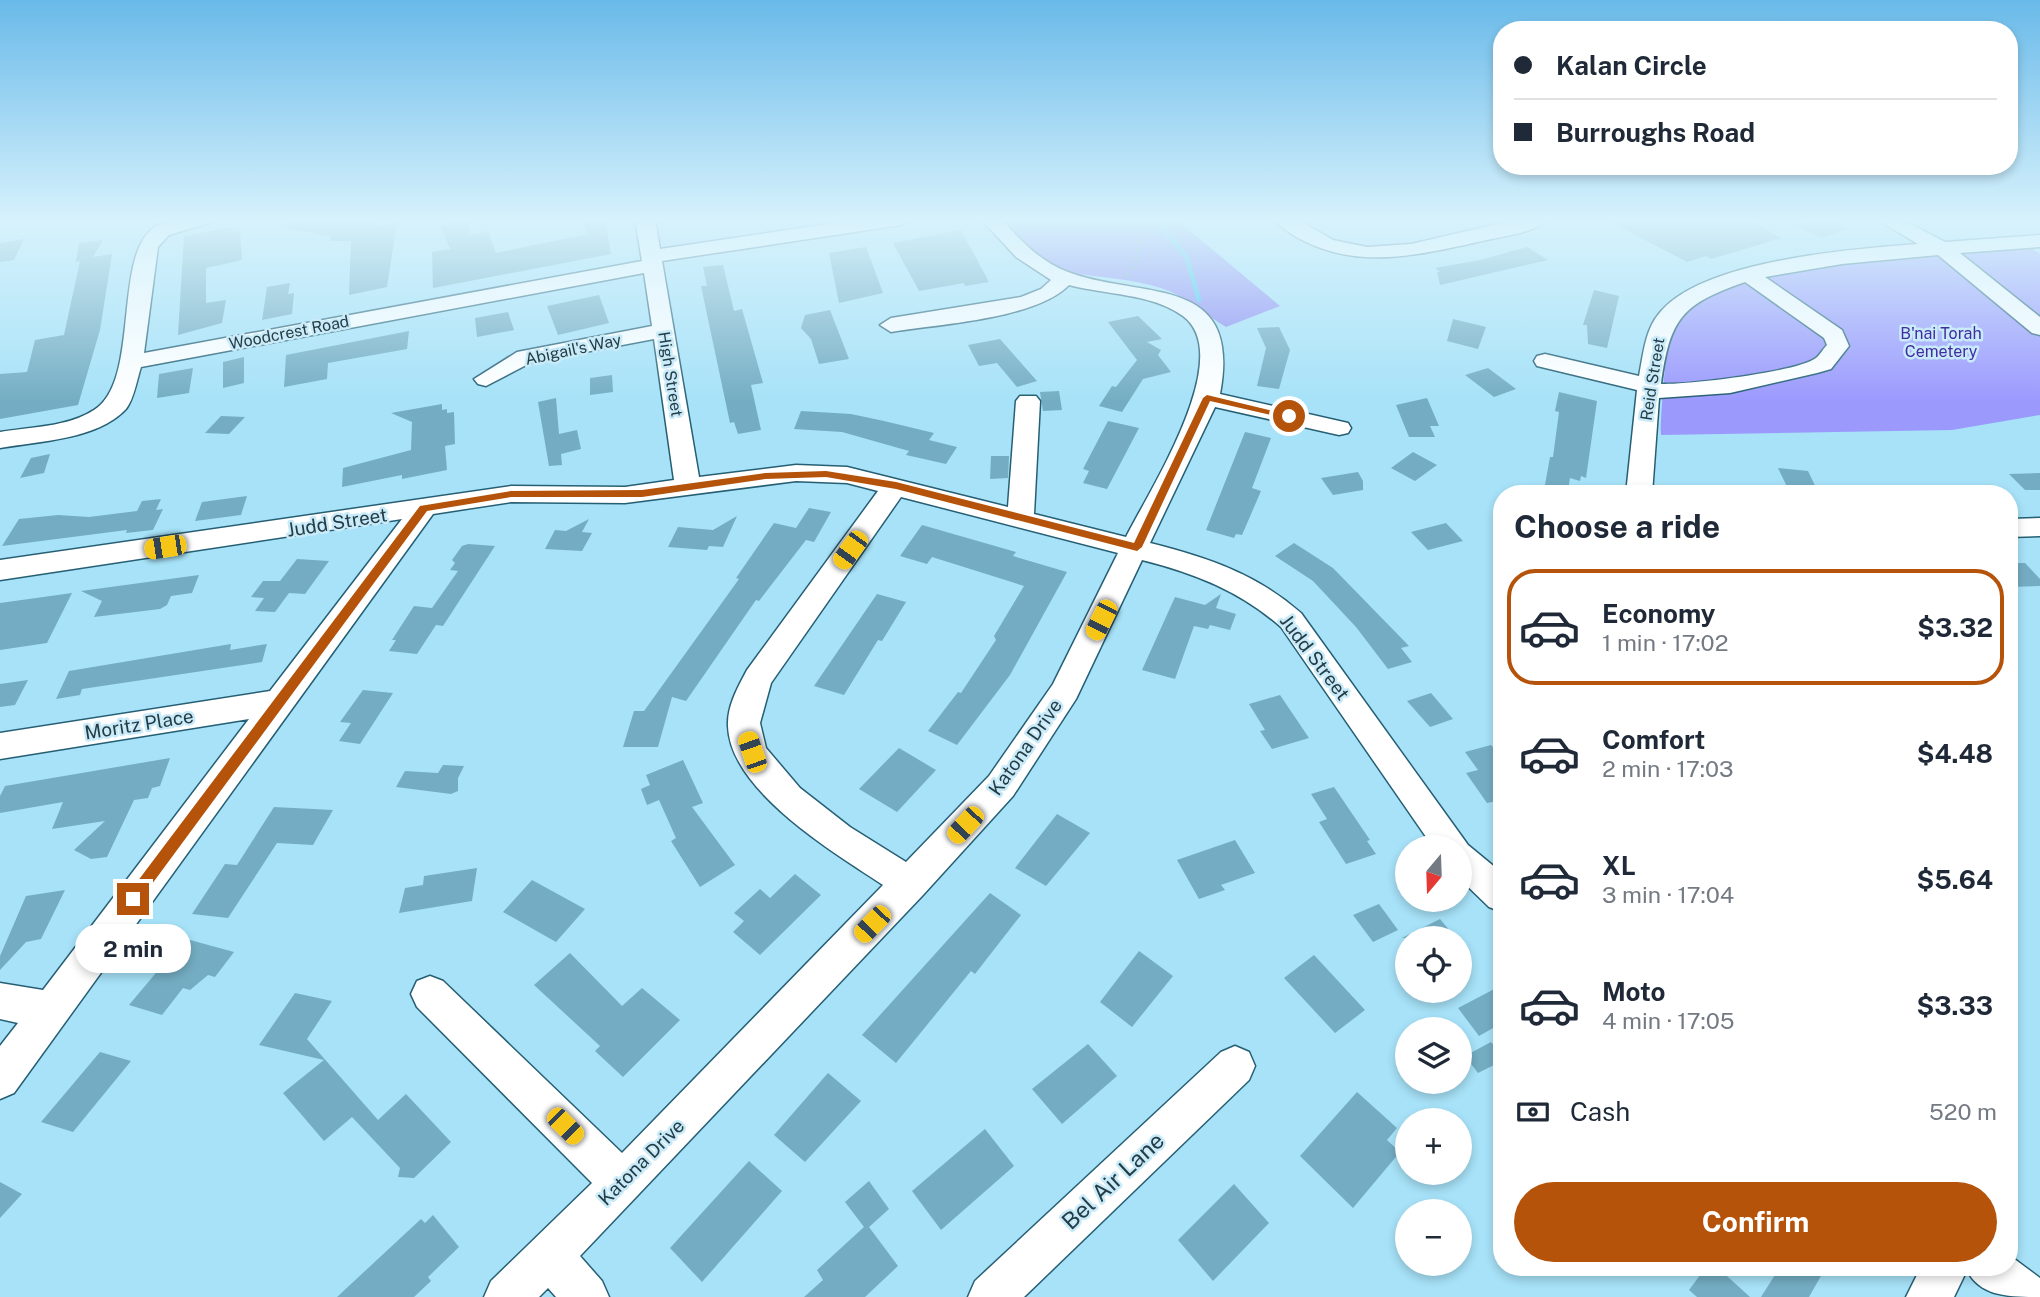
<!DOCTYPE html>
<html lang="en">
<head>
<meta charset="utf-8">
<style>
	:root { --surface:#fff; --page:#f2f2f3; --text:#1f2937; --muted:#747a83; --line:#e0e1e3; --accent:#b45309 }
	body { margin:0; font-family:"Public Sans",sans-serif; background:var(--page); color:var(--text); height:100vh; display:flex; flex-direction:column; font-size:26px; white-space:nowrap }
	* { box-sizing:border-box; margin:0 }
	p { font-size:23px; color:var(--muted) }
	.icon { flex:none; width:38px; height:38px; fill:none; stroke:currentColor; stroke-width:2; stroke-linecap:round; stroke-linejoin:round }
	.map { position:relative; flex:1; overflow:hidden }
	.side { position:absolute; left:1493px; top:485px; width:525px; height:791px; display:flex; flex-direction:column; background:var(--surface); border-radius:28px; box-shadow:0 4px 10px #0003 }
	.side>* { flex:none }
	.guide { position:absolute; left:1493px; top:21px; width:525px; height:154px; border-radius:28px; box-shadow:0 4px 10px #0003; display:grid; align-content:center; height:154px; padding:0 21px; background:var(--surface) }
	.needle { width:46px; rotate:199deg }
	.tools { position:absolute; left:1395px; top:835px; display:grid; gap:14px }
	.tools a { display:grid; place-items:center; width:77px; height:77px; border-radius:50%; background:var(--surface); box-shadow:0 4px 10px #0003; font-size:35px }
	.end { position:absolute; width:32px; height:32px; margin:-16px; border:9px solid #b45309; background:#fff; box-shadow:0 0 0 4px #fff }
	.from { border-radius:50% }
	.bubble { position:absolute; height:49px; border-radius:24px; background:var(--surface); box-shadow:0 4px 10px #0003; font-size:23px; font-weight:700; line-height:49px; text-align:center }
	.car { position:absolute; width:21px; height:42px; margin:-21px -10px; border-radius:9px; box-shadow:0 0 5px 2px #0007; background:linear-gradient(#f5c518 24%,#345 0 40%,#f5c518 0 76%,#345 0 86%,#f5c518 0) }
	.guide b { display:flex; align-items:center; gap:24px; height:66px; font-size:26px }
	.guide b+b { border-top:2px solid var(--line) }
	.guide i { width:18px; height:18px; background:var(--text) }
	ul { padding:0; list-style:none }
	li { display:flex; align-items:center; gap:21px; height:116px; margin:0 14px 10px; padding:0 7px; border:4px solid transparent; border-radius:28px }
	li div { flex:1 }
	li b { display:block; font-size:26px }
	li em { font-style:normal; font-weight:700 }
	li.selected { border-color:var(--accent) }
	li>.icon { width:63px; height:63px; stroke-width:1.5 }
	h2 { padding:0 21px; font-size:32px; line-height:84px }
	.pay { display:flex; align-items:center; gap:18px; height:77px; padding:0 21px; font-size:26px }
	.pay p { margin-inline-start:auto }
	.button { display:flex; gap:14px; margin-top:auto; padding:14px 21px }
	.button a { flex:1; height:80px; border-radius:42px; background:var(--accent); color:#fff; font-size:28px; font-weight:700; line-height:80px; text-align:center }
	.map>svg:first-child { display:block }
</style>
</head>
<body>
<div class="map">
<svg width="2040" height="1297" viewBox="0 0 2040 1297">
	<rect width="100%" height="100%" fill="#a7e2f8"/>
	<path fill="#9c99fd" d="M2030,247L2040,254V415L1952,430L1661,435C1660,422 1667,332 1672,323C1704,259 1960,253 2030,247Z"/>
	<path fill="#908cf3" d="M1004,219H1176L1280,306L1226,327C1206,315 1184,295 1161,288C1087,266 1061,293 1004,219Z"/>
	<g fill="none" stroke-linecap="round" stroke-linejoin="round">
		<path stroke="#4ac2ea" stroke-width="5" d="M1157,219L1187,258L1199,300"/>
	</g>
	<g fill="#74adc3">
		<path d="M287,219H376V226L397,223L387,287L349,295L351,241H330L331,237L286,228Z"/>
		<path d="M451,219H468L470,235L488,231L496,253L587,234L584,219H605L611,254L433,288L432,252L450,249L440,226L451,224Z"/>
		<path d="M1605,219H1746L1782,238L1711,259L1706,256L1687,262Z"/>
		<path d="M1821,219H1827L1847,229L1821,238L1797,226Z"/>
		<path d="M233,227V232L240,231L242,260L206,268V303L226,300L222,323L178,335L184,236Z"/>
		<path d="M961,230L989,282L965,286L964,283L919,291L893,243Z"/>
		<path d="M24,239L14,260L0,262V243Z"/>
		<path d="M103,240L93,257L112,254L100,330L78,405L0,419V374L27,372L35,340L64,335L80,261L76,262L79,243Z"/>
		<path d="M866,247L883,293L839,303L829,253Z"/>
		<path d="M1527,247L1548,260L1440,285L1437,272H1440L1435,268L1480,260Z"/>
		<path d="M723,265L734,311L742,309L763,383L751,385L761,430L738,434L734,422L730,423L701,286H707L703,267Z"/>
		<path d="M290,283L288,294L294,293L292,314L262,320L267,287Z"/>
		<path d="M1594,290L1619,296L1607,348L1588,344L1587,325H1583Z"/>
		<path d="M599,295L609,323L558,335L547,306Z"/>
		<path d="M830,310L849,359L819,364L811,339L801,328L805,315Z"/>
		<path d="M508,312L514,330L477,337L475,318Z"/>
		<path d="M1138,316L1162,339L1147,342L1161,350L1158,355L1171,372L1143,379L1122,412L1099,406L1112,386L1116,387L1137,360L1108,322Z"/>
		<path d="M1453,319L1486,327L1478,349L1447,341Z"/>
		<path d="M1279,327L1290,350L1279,389L1257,386L1266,348L1257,328Z"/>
		<path d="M409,331L407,349L328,363L327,379L284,387L286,355Z"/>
		<path d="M1000,339L1037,381L1017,387L997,363L979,366L968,345Z"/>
		<path d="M244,357V383L223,388V362Z"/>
		<path d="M193,368L189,393L157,398L159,374Z"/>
		<path d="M1488,368L1516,389L1494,397L1465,375Z"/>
		<path d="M612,375L613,392L590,395V378Z"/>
		<path d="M1059,391L1062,410L1043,411L1040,392Z"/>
		<path d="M1559,392L1597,401L1586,478L1581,476L1580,481L1570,478L1568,490L1545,485L1550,457H1553L1559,412L1555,411Z"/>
		<path d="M556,398L559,434L577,430L581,449L561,454L562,465L549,466L538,402Z"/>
		<path d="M1427,398L1439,426H1430L1435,437H1409L1396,405Z"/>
		<path d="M442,404V410L447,409V413L454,412L455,444L445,446L447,470L402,479V475L342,487L343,468L411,450L412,422L391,413Z"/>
		<path d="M801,411L851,414L884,421L934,433L929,440L957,447L946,464L906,455L909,451L842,432L794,429Z"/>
		<path d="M221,416L245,417L229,434L205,433Z"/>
		<path d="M1108,421L1139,428L1107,489L1083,483L1089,471L1083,469Z"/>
		<path d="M1245,432L1271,438L1252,488L1261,491L1242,535L1236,534L1234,538L1206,530Z"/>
		<path d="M1413,452L1437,465L1415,481L1391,468Z"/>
		<path d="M50,454L44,473L20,478L31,458Z"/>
		<path d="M991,456H1009L1008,478L990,479Z"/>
		<path d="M1778,468L1808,471L1819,494L1790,493Z"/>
		<path d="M1358,472L1363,481V490L1333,495L1321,478Z"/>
		<path d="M2040,473V490H2025L2009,474Z"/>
		<path d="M247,496L241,515L195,521L202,502Z"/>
		<path d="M161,499L156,510L163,509L153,530L126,533L127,530L2,546L19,519L58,515L89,517L137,511L142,501Z"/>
		<path d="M809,508L831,512L814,542L806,540L759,601L756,600L686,701L672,697L658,747H623L634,711H644L739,579L736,578L774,523L796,528Z"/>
		<path d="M737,516L723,547L709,546L707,550L668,547L678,527L713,530Z"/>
		<path d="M589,519L582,532L592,533L582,551L545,549L555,530L566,531Z"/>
		<path d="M1446,523L1463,541L1428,550L1411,532Z"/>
		<path d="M922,525L1016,552L1013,556L1067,572L1010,675L957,745L928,731L958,692L961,693L996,640L994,636L1024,586L932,557L927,564L900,556Z"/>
		<path d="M1294,543L1333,568L1409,646L1401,648L1412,662L1388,669L1356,627L1313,581L1275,556Z"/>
		<path d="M468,544L495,546L443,626L436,625L417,654L389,651L396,640H392L414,606L432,608L458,571L450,570L455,563L452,560L462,546Z"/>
		<path d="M297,559L329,561L305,594L289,593L275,612L255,611L264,598L251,597L263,581H280Z"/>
		<path d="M2009,563H2025L2040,579V586L2009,587Z"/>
		<path d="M199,575L192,593L171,596L167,605L160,609L94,617L102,601L81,591Z"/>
		<path d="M72,593L47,643L0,650V603Z"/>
		<path d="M877,594L906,602L882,641L878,640L844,695L814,686Z"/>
		<path d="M1221,594L1216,608L1236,614L1230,630L1210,625L1208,629L1194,626L1175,679L1142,670L1175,597L1205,605Z"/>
		<path d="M231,644L230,650L267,644L262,662L82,689L80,695L56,699L69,671Z"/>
		<path d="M28,680L15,705L0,707V684Z"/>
		<path d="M363,690L393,693L360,744L339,741L351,723L340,722Z"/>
		<path d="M1431,693L1453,719L1430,727L1407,701Z"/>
		<path d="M1280,695L1309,738L1272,749L1260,731L1265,730L1249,704Z"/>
		<path d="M1491,745L1502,757V800L1487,803L1466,773L1478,770L1465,752Z"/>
		<path d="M899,748L936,770L897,812L859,789Z"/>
		<path d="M170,758L160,786L152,788L148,798L134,800L107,857L91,859L74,850L105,821L52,829L63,802L0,813V796L5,786Z"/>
		<path d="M683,760L703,803L692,807L735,865L700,887L671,841L676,838L659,800L647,805L641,789L650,785L646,775Z"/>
		<path d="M443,765L464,766L458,778V791L451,794L396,787L405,771L438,773Z"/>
		<path d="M1334,787L1370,840L1367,841L1376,854L1346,864L1319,822L1327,819L1311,794Z"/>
		<path d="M274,807L333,810L313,845L277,843L228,918L192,914L225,864L237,865Z"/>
		<path d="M1057,814L1090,833L1046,886L1015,868Z"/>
		<path d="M1235,840L1255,873L1221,885L1225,890L1199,899L1177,860Z"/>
		<path d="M477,868L472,901L399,913L405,888L423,885L424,876Z"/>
		<path d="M795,874L821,895L760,955L733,932L744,921L734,913L760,889L770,898Z"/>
		<path d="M532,880L585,909L556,942L503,912Z"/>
		<path d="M65,890L41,939L26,942L0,970V956L26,896Z"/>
		<path d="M990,893L1021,915L975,974L971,971L896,1063L862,1035Z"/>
		<path d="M1379,904L1398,930L1373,942L1353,915Z"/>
		<path d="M1440,919L1456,938H1402Z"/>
		<path d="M190,940L234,952L215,977L208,975L190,990L183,988L162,1015L129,1005L171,955L177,956Z"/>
		<path d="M1139,951L1173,976L1132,1027L1100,1002Z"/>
		<path d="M570,953L622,1006L642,988L680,1020L623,1077L595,1051L600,1046L534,985Z"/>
		<path d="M1314,955L1365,1010L1335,1033L1284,978Z"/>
		<path d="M1502,985V1023L1479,1036L1458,1008Z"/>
		<path d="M295,993L332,1001L307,1039L378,1120L406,1094L451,1142L414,1178L398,1177L400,1168L352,1117L324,1141L283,1093L324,1060L259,1045Z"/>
		<path d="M1491,1042L1502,1055V1061L1478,1073L1465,1056Z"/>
		<path d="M1088,1044L1117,1076L1062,1124L1032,1089Z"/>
		<path d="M100,1052L131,1061L73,1132L41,1122Z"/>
		<path d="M828,1073L861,1101L805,1162L774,1135Z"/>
		<path d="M1357,1092L1397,1128L1387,1140L1400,1152L1353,1208L1300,1156Z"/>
		<path d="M985,1129L1014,1166L941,1230L912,1191Z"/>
		<path d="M749,1161L782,1191L702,1282L670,1248Z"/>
		<path d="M869,1181L889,1209L869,1227L898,1266L865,1297H804L823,1280L817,1270L864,1227L845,1202Z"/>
		<path d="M0,1182L22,1194L0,1218Z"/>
		<path d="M1234,1184L1269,1223L1213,1281L1178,1240Z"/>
		<path d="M433,1215L459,1247L428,1277L431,1281L414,1297H337L421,1219L425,1223Z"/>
		<path d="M1706,1267H1717L1750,1297H1697L1689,1290Z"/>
		<path d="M1780,1267H1826L1809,1297H1761Z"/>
	</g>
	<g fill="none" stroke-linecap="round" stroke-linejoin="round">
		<g stroke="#265f73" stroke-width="3">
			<g id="minor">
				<path d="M181,219H212L209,223L169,235L158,247L144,353L642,261L635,219H655L660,249L860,219H911L901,225L662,261L699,477L796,465L847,467L1008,507L1016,401L1020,396H1036L1040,401L1034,514L1126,537C1149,491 1237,356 1183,316C1151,293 1106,295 1069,285C1036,319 939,324 891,332L880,325L891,318L1021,297L1041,289L1051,280L1016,257L981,219H1002C1020,241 1041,262 1068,272C1142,300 1243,272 1220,394L1348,423L1351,428L1348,433L1339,435L1215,407L1150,543C1206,557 1257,574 1301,613L1468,845L1502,873V912L1489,907L1460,879V847H1433L1281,627C1240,591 1194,573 1142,560L1076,699L1013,796L923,895L580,1256L602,1281L609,1297H556L548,1288L539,1297H484L491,1281L592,1183L417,1007L411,994L417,981L430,976L443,981L622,1153L883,885C835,853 730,791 728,726C727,706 738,687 747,670L878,491L847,483L796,481L625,503L511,502L433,514L14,1093L0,1099V1046L18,1023L0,1019V983L43,990L249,719L0,759V733L270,691L402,519L0,580V560L511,486L625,487L674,480L654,339L532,362L486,386L478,384L474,379L517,352L652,326L644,273L141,367C137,379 134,399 126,409C97,440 39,441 0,448V432C30,427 68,427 94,410C141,381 112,254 155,227C162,223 173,221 181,219ZM901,497L1118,553L1053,684L989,776L906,862L850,827L800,788L766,748L760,723L771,683Z"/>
				<path d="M1274,219H1297L1333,240L1367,247L1411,244L1519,219H1547C1536,233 1504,236 1487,240C1425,253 1364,271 1304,241C1294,236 1281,228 1274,219Z"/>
				<path d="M1876,219H1901L1945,242L2040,235V247L1960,253L2040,317V335L2032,333L1938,255L1842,264L1765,277L1842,330L1849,346L1831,369L1817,373L1730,393L1659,398L1652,494H1626L1637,390L1537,366L1534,361L1537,356L1545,354L1639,376C1643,356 1645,331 1658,315C1699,260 1853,249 1918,244ZM1745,282L1824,338L1827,345C1823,349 1820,355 1816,358C1798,372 1687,385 1661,384C1670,318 1682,304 1745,282Z"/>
				<path d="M2040,518V536L2009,537V519Z"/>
				<path d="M1235,1046L1249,1052L1255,1066L1249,1080L1024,1297H968L975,1281L1221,1052Z"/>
				<path d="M2009,1255L2040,1278V1297C2010,1297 1980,1297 1967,1270L1954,1297H1906L1921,1267H2009Z"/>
			</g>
		</g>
		<path stroke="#78a7b8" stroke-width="3.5" stroke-dasharray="4.5 4.5" stroke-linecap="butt" d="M1126,277L1137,258L1140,219"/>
		<use href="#minor" fill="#fff" fill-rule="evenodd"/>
	</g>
	<linearGradient id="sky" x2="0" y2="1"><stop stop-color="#69bae9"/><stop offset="0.55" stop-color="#d7f2fc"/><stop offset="1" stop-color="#d7f2fc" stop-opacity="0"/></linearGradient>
	<rect width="2040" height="401" fill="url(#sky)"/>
	<path fill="#b45309" d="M1207,395L1293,416L1289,419L1210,401L1142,547L1137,551L896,489L826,477L765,479L642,497H511L427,511L138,903H128V894L420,506L511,491L642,490L765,473L826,471L896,482L1134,543L1203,398Z"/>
	<g text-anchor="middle" stroke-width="5" stroke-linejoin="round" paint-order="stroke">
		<g font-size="16" fill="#243c45" stroke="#c9ebf9">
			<text transform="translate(289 332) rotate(-11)" y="6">Woodcrest Road</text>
			<text transform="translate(573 349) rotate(-12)" y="6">Abigail's Way</text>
			<text transform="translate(671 374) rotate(81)" y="6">High Street</text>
			<text transform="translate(1652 379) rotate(-81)" y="6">Reid Street</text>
		</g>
		<g font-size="16" fill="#432ca3" stroke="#c9ebf9">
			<text x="1941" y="339">B'nai Torah<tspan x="1941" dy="18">Cemetery</tspan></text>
		</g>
		<g font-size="19" fill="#243c45" stroke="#c9ebf9">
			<text transform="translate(337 522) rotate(-9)" y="7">Judd Street</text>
			<text transform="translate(1315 657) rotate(53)" y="7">Judd Street</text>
			<text transform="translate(139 724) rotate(-9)" y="7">Moritz Place</text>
			<text transform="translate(1025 747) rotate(-55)" y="7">Katona Drive</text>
			<text transform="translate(641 1162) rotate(-45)" y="7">Katona Drive</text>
		</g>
		<g font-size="23" fill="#243c45" stroke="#c9ebf9">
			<text transform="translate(1113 1181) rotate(-43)" y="8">Bel Air Lane</text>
		</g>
	</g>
</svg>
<div class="tools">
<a><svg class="needle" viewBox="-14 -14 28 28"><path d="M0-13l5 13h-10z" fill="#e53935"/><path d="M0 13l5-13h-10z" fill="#747a83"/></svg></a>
<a><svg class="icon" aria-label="locate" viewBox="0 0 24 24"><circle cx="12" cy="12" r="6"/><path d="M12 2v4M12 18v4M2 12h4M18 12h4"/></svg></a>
<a><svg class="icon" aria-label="layers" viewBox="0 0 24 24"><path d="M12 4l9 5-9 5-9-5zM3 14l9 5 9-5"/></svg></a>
<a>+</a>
<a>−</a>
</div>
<i class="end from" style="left:1289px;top:416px"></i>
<i class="end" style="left:133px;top:899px"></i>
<div class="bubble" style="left:75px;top:924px;width:116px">2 min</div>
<i class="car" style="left:165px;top:547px;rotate:261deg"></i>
<i class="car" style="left:850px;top:550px;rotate:216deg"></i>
<i class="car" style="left:1101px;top:620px;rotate:207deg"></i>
<i class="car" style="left:752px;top:752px;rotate:341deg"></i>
<i class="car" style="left:965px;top:825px;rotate:223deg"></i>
<i class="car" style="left:872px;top:924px;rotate:224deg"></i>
<i class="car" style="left:565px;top:1126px;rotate:135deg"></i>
<div class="guide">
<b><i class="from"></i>Kalan Circle</b>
<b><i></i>Burroughs Road</b>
</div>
<section class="side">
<h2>Choose a ride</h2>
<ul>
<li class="selected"><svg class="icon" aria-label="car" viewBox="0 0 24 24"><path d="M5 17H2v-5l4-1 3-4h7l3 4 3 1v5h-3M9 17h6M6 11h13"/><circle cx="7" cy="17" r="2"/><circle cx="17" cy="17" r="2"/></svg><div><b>Economy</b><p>1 min · 17:02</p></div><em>$3.32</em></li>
<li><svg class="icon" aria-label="car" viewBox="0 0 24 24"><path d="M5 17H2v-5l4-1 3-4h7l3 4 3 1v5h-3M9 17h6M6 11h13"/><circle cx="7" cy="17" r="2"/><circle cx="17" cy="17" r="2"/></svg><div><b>Comfort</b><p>2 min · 17:03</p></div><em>$4.48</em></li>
<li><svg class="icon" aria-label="car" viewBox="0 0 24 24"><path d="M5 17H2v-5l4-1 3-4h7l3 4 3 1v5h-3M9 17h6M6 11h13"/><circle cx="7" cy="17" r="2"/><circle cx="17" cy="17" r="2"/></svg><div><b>XL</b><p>3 min · 17:04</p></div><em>$5.64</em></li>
<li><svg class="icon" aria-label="car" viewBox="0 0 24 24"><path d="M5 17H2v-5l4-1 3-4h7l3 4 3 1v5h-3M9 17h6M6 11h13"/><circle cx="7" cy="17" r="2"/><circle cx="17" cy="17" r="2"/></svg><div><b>Moto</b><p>4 min · 17:05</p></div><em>$3.33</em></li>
</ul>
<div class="pay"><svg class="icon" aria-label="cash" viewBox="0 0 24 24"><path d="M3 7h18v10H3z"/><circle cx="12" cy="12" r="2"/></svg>Cash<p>520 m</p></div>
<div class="button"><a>Confirm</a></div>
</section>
</div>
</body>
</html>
